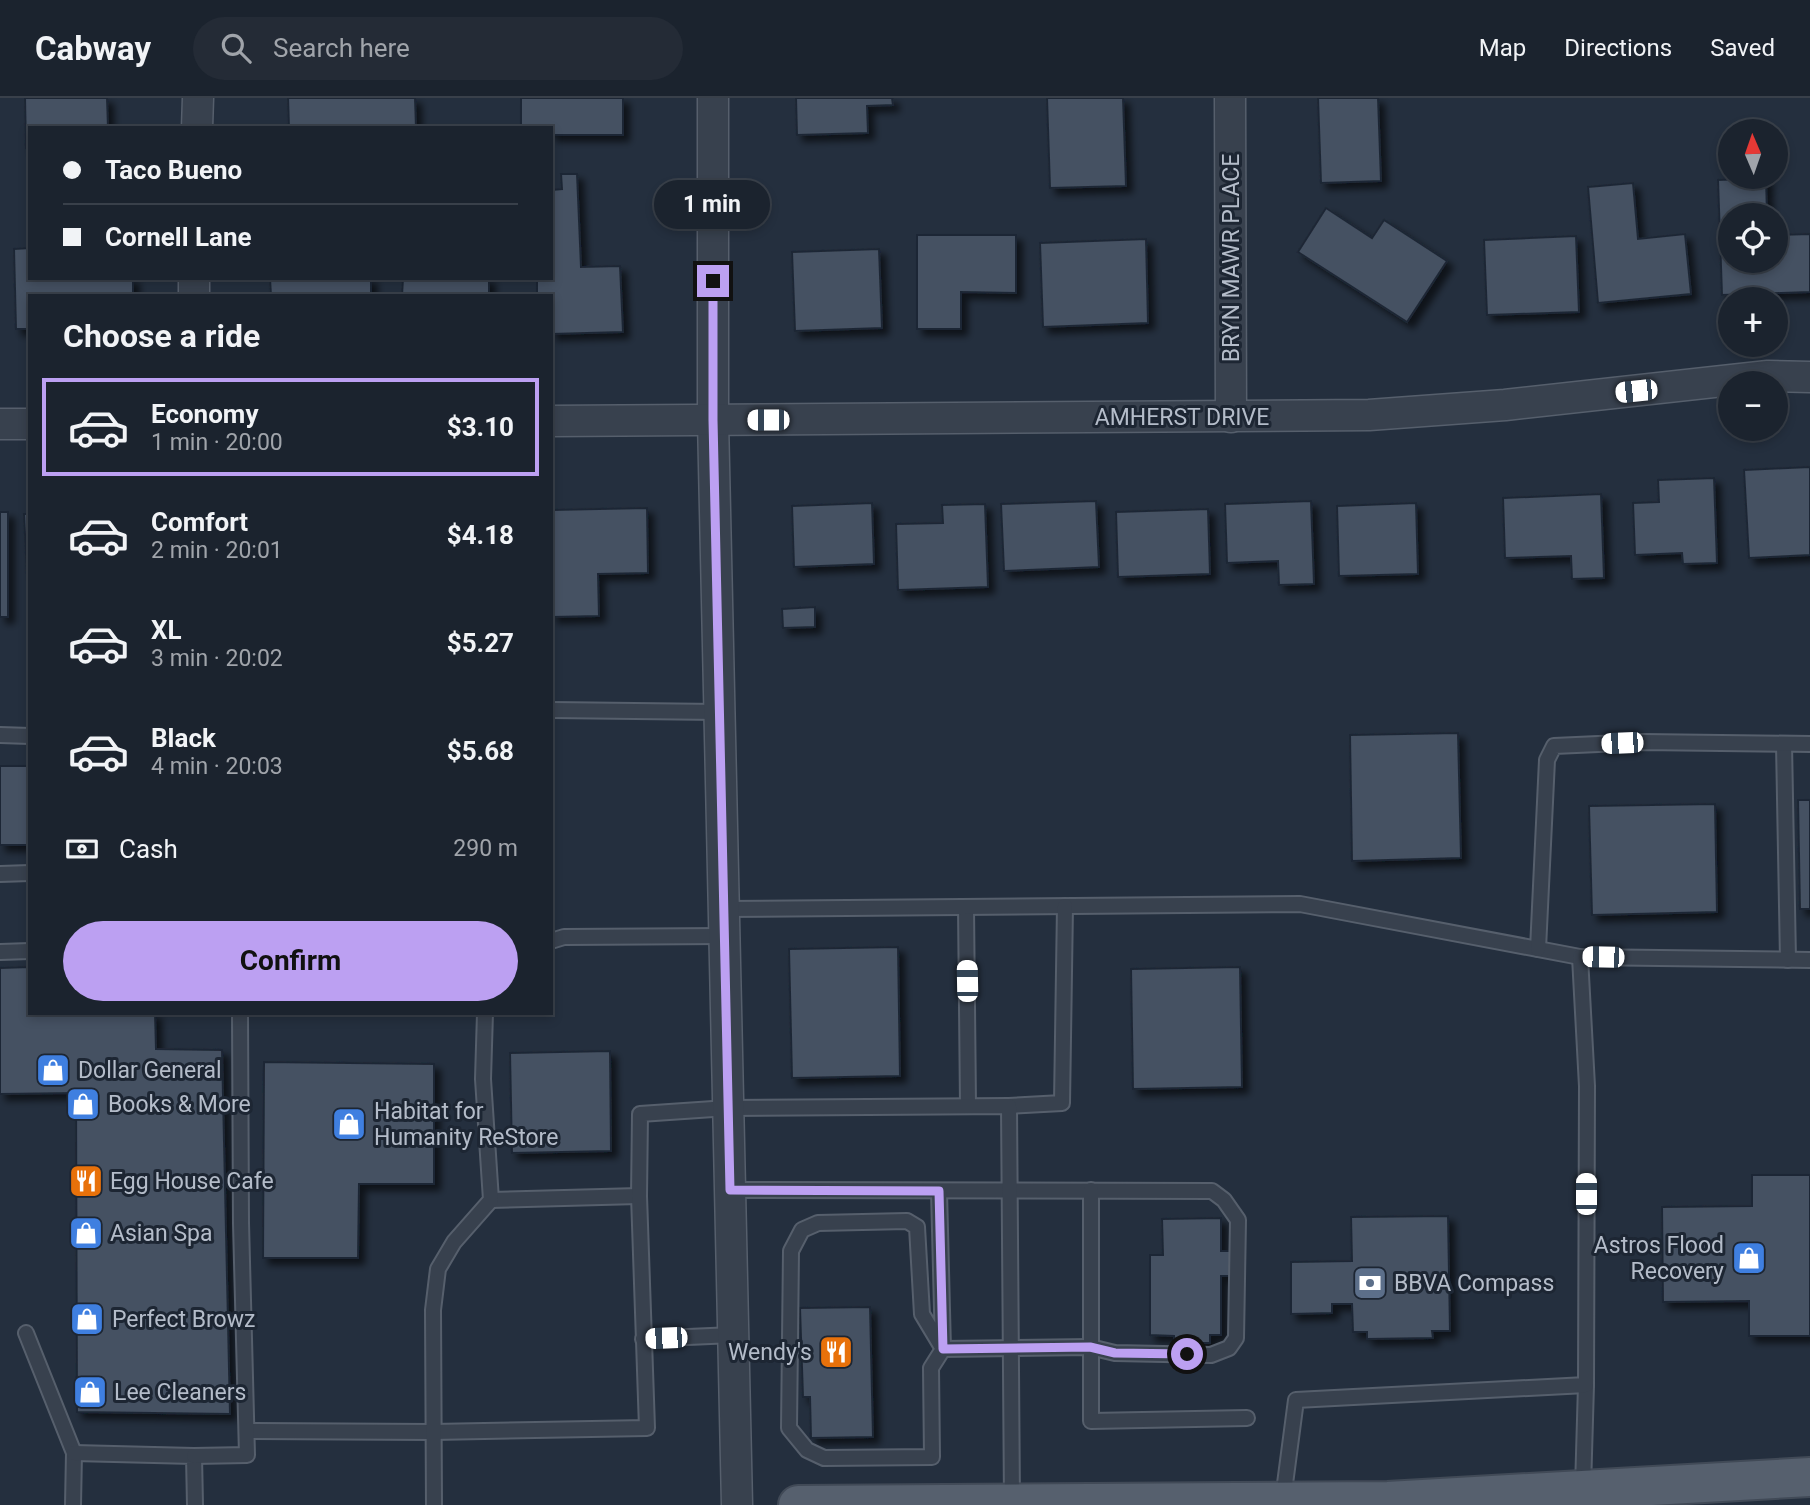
<!DOCTYPE html>
<html lang="en">
<head>
<meta charset="utf-8">
<style>
	:root { --surface:#1b232e; --page:#242b36; --text:#f1f3f6; --muted:#a0a4aa; --line:#39404a; --accent:#bca0f2 }
	body { margin:0; font-family:Roboto,sans-serif; background:var(--page); color:var(--text); height:100vh; display:flex; flex-direction:column; font-size:26px; white-space:nowrap }
	* { box-sizing:border-box; margin:0 }
	p { font-size:23px; color:var(--muted) }
	.icon { flex:none; width:38px; height:38px; fill:none; stroke:currentColor; stroke-width:2; stroke-linecap:round; stroke-linejoin:round }
	.map { position:relative; flex:1; overflow:hidden }
	.details { position:absolute; left:28px; top:196px; width:525px; height:721px; display:flex; flex-direction:column; background:var(--surface); border-radius:0px; box-shadow:0 4px 10px #0003,0 0 0 2px var(--line) }
	.details>* { flex:none }
	.top-card { position:absolute; left:28px; top:28px; width:525px; height:154px; border-radius:0px; box-shadow:0 4px 10px #0003,0 0 0 2px var(--line); display:grid; align-content:center; height:154px; padding:0 35px; background:var(--surface) }
	.needle { width:46px; rotate:358deg }
	.fabs { position:absolute; left:1718px; top:21px; display:grid; gap:14px }
	.fabs a { display:grid; place-items:center; width:70px; height:70px; border-radius:50%; background:var(--surface); box-shadow:0 4px 10px #0003,0 0 0 2px var(--line); font-size:35px }
	.end { position:absolute; width:32px; height:32px; margin:-16px; border:9px solid #bca0f2; background:#111; box-shadow:0 0 0 4px #111 }
	.from { border-radius:50% }
	.bubble { position:absolute; height:49px; border-radius:24px; background:var(--surface); box-shadow:0 4px 10px #0003,0 0 0 2px var(--line); font-size:23px; font-weight:700; line-height:49px; text-align:center }
	.car { position:absolute; width:21px; height:42px; margin:-21px -10px; border-radius:9px; box-shadow:0 0 5px 2px #0007; background:linear-gradient(#fff 24%,#345 0 40%,#fff 0 76%,#345 0 86%,#fff 0) }
	.top-card b { display:flex; align-items:center; gap:24px; height:66px; font-size:26px }
	.top-card b+b { border-top:2px solid var(--line) }
	.top-card i { width:18px; height:18px; background:var(--text) }
	ul { padding:0; list-style:none }
	li { display:flex; align-items:center; gap:21px; height:98px; margin:0 14px 10px; padding:0 21px; border:4px solid transparent; border-radius:0px }
	li div { flex:1 }
	li b { display:block; font-size:26px }
	li em { font-style:normal; font-weight:700 }
	li.selected { border-color:var(--accent) }
	li>.icon { width:63px; height:63px; stroke-width:1.5 }
	h2 { padding:0 35px; font-size:32px; line-height:84px }
	.pay { display:flex; align-items:center; gap:18px; height:77px; padding:0 35px; font-size:26px }
	.pay p { margin-inline-start:auto }
	.primary-button { display:flex; gap:14px; margin-top:auto; padding:14px 35px }
	.primary-button a { flex:1; height:80px; border-radius:42px; background:var(--accent); color:#111; font-size:28px; font-weight:700; line-height:80px; text-align:center }
	header { display:flex; align-items:center; gap:42px; box-sizing:border-box; height:98px; padding:0 35px; background:var(--surface); border-bottom:2px solid var(--line) }
	header strong { font-size:33px }
	nav { display:flex; gap:38px; margin-inline-start:auto; font-size:24px }
	.search { width:490px; height:63px; background:var(--page); display:flex; align-items:center; gap:18px; box-sizing:border-box; padding:0 24px; border-radius:38px; color:var(--muted); font-size:26px }
	.map>svg:first-child { display:block }
</style>
</head>
<body>
<header>
<strong>Cabway</strong>
<div class="search"><svg class="icon" aria-label="search" viewBox="0 0 24 24"><circle cx="10" cy="10" r="6"/><path d="M15 15l6 6"/></svg>Search here</div>
<nav><a>Map</a><a>Directions</a><a>Saved</a></nav>
</header>
<div class="map">
<svg width="1810" height="1407" viewBox="0 0 1810 1407">
	<defs>
		<filter id="shadow"><feDropShadow dx="6" dy="6" stdDeviation="3.5" flood-color="#0009"/></filter>
	</defs>
	<rect width="100%" height="100%" fill="#242f3e"/>
	<g fill="#455162" stroke="#1f2835" stroke-width="2" filter="url(#shadow)">
		<path d="M25,0H107L108,30H30V49L26,50Z"/>
		<path d="M288,0H415L416,30H289Z"/>
		<path d="M521,0H623V37H551V30H521Z"/>
		<path d="M796,0H892L893,7L867,8L868,35L797,37Z"/>
		<path d="M1047,0H1123L1126,88L1050,90Z"/>
		<path d="M1318,0H1378L1381,83L1321,85Z"/>
		<path d="M561,76H577L581,169L620,168L623,234L551,236V198H537V180H551V92L562,91Z"/>
		<path d="M1766,80L1767,117H1731V163H1776V137L1810,136V194L1722,197L1718,82Z"/>
		<path d="M1633,85L1638,141L1685,136L1691,196L1598,205L1588,89Z"/>
		<path d="M1326,110L1372,140L1384,122L1447,163L1407,224L1298,154Z"/>
		<path d="M917,137H1016V195L961,194V231H917Z"/>
		<path d="M1576,138L1579,214L1487,217L1484,142Z"/>
		<path d="M1146,141L1148,225L1043,229L1040,145Z"/>
		<path d="M30,150V180H133V198H30V231H16L14,151Z"/>
		<path d="M879,151L882,230L795,233L792,154Z"/>
		<path d="M270,180H371V198H271Z"/>
		<path d="M403,180H489V198H402Z"/>
		<path d="M1810,369V457L1749,460L1744,372Z"/>
		<path d="M1714,380L1717,465L1683,466L1682,455L1635,457L1633,405L1659,404L1658,382Z"/>
		<path d="M1601,396L1604,480L1572,481L1571,458L1505,460L1503,400Z"/>
		<path d="M1096,403L1099,469L1004,473L1001,406Z"/>
		<path d="M1311,403L1314,486L1279,487L1278,463L1227,465L1225,406Z"/>
		<path d="M872,405L874,466L794,469L792,408Z"/>
		<path d="M1416,405L1418,476L1339,478L1337,408Z"/>
		<path d="M985,406L988,489L898,492L896,426L943,425L942,407Z"/>
		<path d="M647,410L648,475L598,476L599,518L552,519L551,412Z"/>
		<path d="M1208,411L1210,476L1118,479L1116,414Z"/>
		<rect x="0" y="414" width="8" height="105"/>
		<path d="M24,416H30V476H27Z"/>
		<path d="M815,509V529L783,530L782,511Z"/>
		<path d="M1458,635L1461,760L1352,763L1350,637Z"/>
		<rect x="0" y="668" width="30" height="79"/>
		<path d="M1798,702H1810V811H1800Z"/>
		<path d="M1715,706L1717,814L1592,817L1589,708Z"/>
		<path d="M898,849L900,978L792,980L789,851Z"/>
		<path d="M30,869V915H155L156,951L222,952L230,1316L77,1314L76,995L0,996V870Z"/>
		<path d="M1240,869L1242,989L1133,991L1131,871Z"/>
		<path d="M610,953L611,1053L512,1055L510,955Z"/>
		<path d="M264,964L434,966V1086H359L358,1160H263Z"/>
		<path d="M1752,1077H1810V1238H1749V1203L1663,1204L1662,1109L1752,1108Z"/>
		<path d="M1448,1118L1450,1233H1432L1433,1240L1367,1241V1234H1353L1352,1206H1332V1215L1291,1216V1164L1352,1163L1351,1119Z"/>
		<path d="M1221,1120V1153H1232L1231,1178H1221V1237H1210V1245H1174V1238L1150,1237V1157H1163L1162,1121Z"/>
		<path d="M870,1209L873,1339L811,1340L810,1299H803L800,1210Z"/>
	</g>
	<g fill="none" stroke-linecap="round" stroke-linejoin="round">
		<g stroke="#565f6c" stroke-width="18">
			<g id="lane">
				<path d="M551,612L719,614"/>
				<path d="M0,637L30,638"/>
				<path d="M1784,646L1788,862"/>
				<path d="M0,776L30,775"/>
				<path d="M966,809L968,1007"/>
				<path d="M724,811L1300,806L1580,859L1810,862"/>
				<path d="M551,843L564,839L724,838"/>
				<path d="M1538,851L1547,662L1554,648L1643,644L1810,646"/>
				<path d="M0,854L30,853"/>
				<path d="M1009,1008L1062,1005L1065,808"/>
				<path d="M730,1092L1212,1093L1224,1102L1238,1122L1236,1240L1229,1250L1211,1257L1115,1255L1090,1249L943,1251"/>
				<path d="M1091,1092V1323L1247,1320"/>
				<path d="M939,1093L943,1251L931,1270L932,1359L824,1360L807,1352L789,1330L791,1153L802,1132L818,1125L907,1123L917,1129L922,1216L943,1251"/>
				<path d="M491,1102L639,1098"/>
				<path d="M26,1235L74,1355L73,1407"/>
				<path d="M643,1241L733,1237"/>
				<path d="M247,1333L433,1334L647,1330L639,1098L640,1016L728,1010L1009,1008L1012,1404"/>
				<path d="M74,1355L194,1358L195,1407"/>
				<path d="M194,1358L247,1357L241,1125L240,915"/>
				<path d="M1583,1390L1586,1287"/>
				<path d="M1283,1401L1296,1302L1586,1287L1587,988L1580,859"/>
				<path d="M434,1407L433,1212L438,1171L454,1144L491,1102L483,981L485,915"/>
			</g>
		</g>
		<g stroke="#565f6c" stroke-width="33">
			<g id="street">
				<path d="M713,0V322L737,1407"/>
				<path d="M1230,0L1231,319"/>
				<path d="M197,30L198,0"/>
				<path d="M194,198V180"/>
				<path d="M551,323L1369,317L1505,307L1768,278L1810,279"/>
				<path d="M0,326H30"/>
			</g>
		</g>
		<g stroke="#414a57" stroke-width="42">
			<path id="primary" d="M798,1407L1388,1403L1810,1379"/>
		</g>
		<use href="#lane" stroke="#38414e" stroke-width="14"/>
		<use href="#street" stroke="#38414e" stroke-width="30"/>
		<use href="#primary" stroke="#56606e" stroke-width="38"/>
	</g>
	<g fill="none" stroke-linecap="round" stroke-linejoin="round">
		<path stroke="#bca0f2" stroke-width="9" d="M713,183V322L730,1092L939,1093L943,1251L1090,1249L1115,1255L1187,1256"/>
	</g>
	<defs>
		<g id="shop-square" transform="scale(1.75)"><rect x="-9" y="-9" width="18" height="18" rx="4" fill="#3f7fe0" stroke="#1d2633"/><path d="M-5-2.5h2.3a2.7 3.5 0 0 1 5.4 0H5L5.5 6h-11ZM-1.5-2.5h3a1.5 2.3 0 0 0-3 0Z" fill="#fff"/></g>
		<g id="restaurant-square" transform="scale(1.75)"><rect x="-9" y="-9" width="18" height="18" rx="4" fill="#e8710a" stroke="#1d2633"/><path d="M-5-6h1v4h1v-4h1v4h1v-4h1v5L-1.5 .5V6h-2V.5L-5-1ZM5-6V6H3V1.5H1.5Q1.5-4 5-6Z" fill="#fff"/></g>
		<g id="bank-square" transform="scale(1.75)"><rect x="-9" y="-9" width="18" height="18" rx="4" fill="#5c6f8a" stroke="#1d2633"/><path d="M-6-4H6V4H-6ZM0-2.3a2.3 2.3 0 1 0 0 4.6a2.3 2.3 0 1 0 0-4.6Z" fill="#fff"/></g>
	</defs>
	<g fill-rule="evenodd">
		<use href="#shop-square" x="53" y="972"/>
		<use href="#shop-square" x="83" y="1006"/>
		<use href="#shop-square" x="349" y="1026"/>
		<use href="#restaurant-square" x="86" y="1083"/>
		<use href="#shop-square" x="86" y="1135"/>
		<use href="#shop-square" x="1749" y="1160"/>
		<use href="#bank-square" x="1370" y="1185"/>
		<use href="#shop-square" x="87" y="1221"/>
		<use href="#restaurant-square" x="836" y="1254"/>
		<use href="#shop-square" x="90" y="1294"/>
	</g>
	<g text-anchor="middle" stroke-width="6" stroke-linejoin="round" paint-order="stroke">
		<g font-size="23" fill="#b4bcc9" stroke="#1d2633">
			<text transform="translate(1231 160) rotate(-90)" y="8">BRYN MAWR PLACE</text>
			<text x="1182" y="327">AMHERST DRIVE</text>
		</g>
		<g font-size="23" fill="#b4bcc9" stroke="#1d2633" text-anchor="start">
			<text x="78" y="980">Dollar General</text>
			<text x="108" y="1014">Books &amp; More</text>
			<text x="374" y="1021">Habitat for<tspan x="374" dy="26">Humanity ReStore</tspan></text>
			<text x="110" y="1091">Egg House Cafe</text>
			<text x="110" y="1143">Asian Spa</text>
			<text x="1724" y="1155" text-anchor="end">Astros Flood<tspan x="1724" dy="26">Recovery</tspan></text>
			<text x="1394" y="1193">BBVA Compass</text>
			<text x="112" y="1229">Perfect Browz</text>
			<text x="812" y="1262" text-anchor="end">Wendy's</text>
			<text x="114" y="1302">Lee Cleaners</text>
		</g>
	</g>
</svg>
<div class="fabs">
<a><svg class="needle" viewBox="-14 -14 28 28"><path d="M0-13l5 13h-10z" fill="#e53935"/><path d="M0 13l5-13h-10z" fill="#a0a4aa"/></svg></a>
<a><svg class="icon" aria-label="locate" viewBox="0 0 24 24"><circle cx="12" cy="12" r="6"/><path d="M12 2v4M12 18v4M2 12h4M18 12h4"/></svg></a>
<a>+</a>
<a>−</a>
</div>
<i class="end from" style="left:1187px;top:1256px"></i>
<i class="end" style="left:713px;top:183px"></i>
<div class="bubble" style="left:654px;top:82px;width:116px">1 min</div>
<i class="car" style="left:1636px;top:293px;rotate:264deg"></i>
<i class="car" style="left:768px;top:322px;rotate:270deg"></i>
<i class="car" style="left:1622px;top:645px;rotate:268deg"></i>
<i class="car" style="left:1603px;top:859px;rotate:271deg"></i>
<i class="car" style="left:967px;top:883px;rotate:359deg"></i>
<i class="car" style="left:1586px;top:1096px;rotate:0deg"></i>
<i class="car" style="left:666px;top:1240px;rotate:268deg"></i>
<div class="top-card">
<b><i class="from"></i>Taco Bueno</b>
<b><i></i>Cornell Lane</b>
</div>
<section class="details">
<h2>Choose a ride</h2>
<ul>
<li class="selected"><svg class="icon" aria-label="car" viewBox="0 0 24 24"><path d="M5 17H2v-5l4-1 3-4h7l3 4 3 1v5h-3M9 17h6M6 11h13"/><circle cx="7" cy="17" r="2"/><circle cx="17" cy="17" r="2"/></svg><div><b>Economy</b><p>1 min · 20:00</p></div><em>$3.10</em></li>
<li><svg class="icon" aria-label="car" viewBox="0 0 24 24"><path d="M5 17H2v-5l4-1 3-4h7l3 4 3 1v5h-3M9 17h6M6 11h13"/><circle cx="7" cy="17" r="2"/><circle cx="17" cy="17" r="2"/></svg><div><b>Comfort</b><p>2 min · 20:01</p></div><em>$4.18</em></li>
<li><svg class="icon" aria-label="car" viewBox="0 0 24 24"><path d="M5 17H2v-5l4-1 3-4h7l3 4 3 1v5h-3M9 17h6M6 11h13"/><circle cx="7" cy="17" r="2"/><circle cx="17" cy="17" r="2"/></svg><div><b>XL</b><p>3 min · 20:02</p></div><em>$5.27</em></li>
<li><svg class="icon" aria-label="car" viewBox="0 0 24 24"><path d="M5 17H2v-5l4-1 3-4h7l3 4 3 1v5h-3M9 17h6M6 11h13"/><circle cx="7" cy="17" r="2"/><circle cx="17" cy="17" r="2"/></svg><div><b>Black</b><p>4 min · 20:03</p></div><em>$5.68</em></li>
</ul>
<div class="pay"><svg class="icon" aria-label="cash" viewBox="0 0 24 24"><path d="M3 7h18v10H3z"/><circle cx="12" cy="12" r="2"/></svg>Cash<p>290 m</p></div>
<div class="primary-button"><a>Confirm</a></div>
</section>
</div>
</body>
</html>
